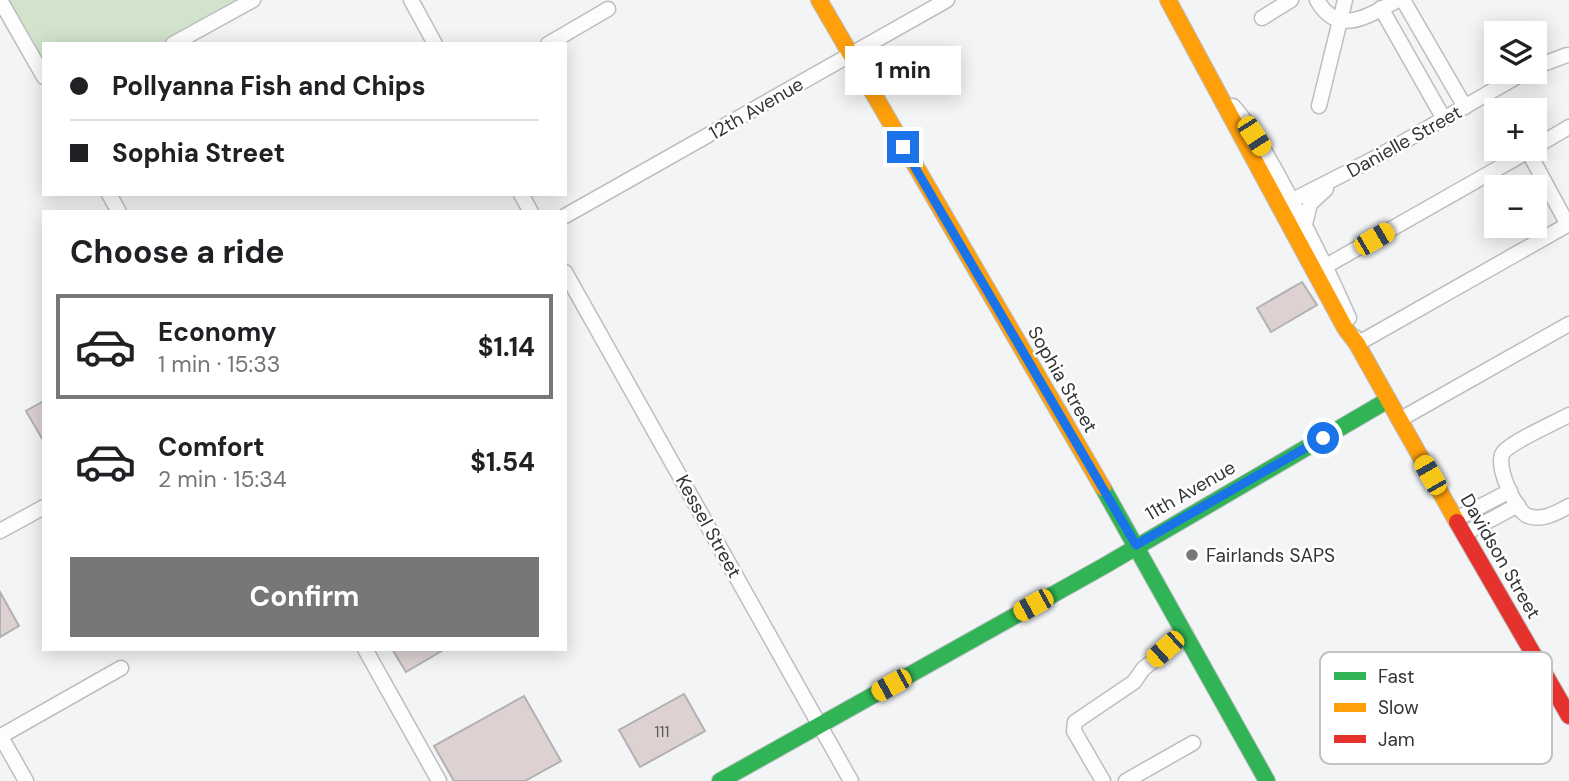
<!DOCTYPE html>
<html lang="en">
<head>
<meta charset="utf-8">
<style>
	:root { --surface:#fff; --page:#f6f6f6; --text:#202124; --muted:#757577; --line:#e0e0e0; --accent:#757779 }
	body { margin:0; font-family:"DM Sans",sans-serif; background:var(--page); color:var(--text); height:100vh; display:flex; flex-direction:column; font-size:26px; white-space:nowrap }
	* { box-sizing:border-box; margin:0 }
	p { font-size:23px; color:var(--muted) }
	.icon { flex:none; width:38px; height:38px; fill:none; stroke:currentColor; stroke-width:2; stroke-linecap:round; stroke-linejoin:round }
	.map { position:relative; flex:1; overflow:hidden }
	.details { position:absolute; left:42px; top:210px; width:525px; height:441px; display:flex; flex-direction:column; background:var(--surface); border-radius:0px; box-shadow:0 4px 18px #0003 }
	.details>* { flex:none }
	.hud { position:absolute; left:42px; top:42px; width:525px; height:154px; border-radius:0px; box-shadow:0 4px 18px #0003; display:grid; align-content:center; height:154px; padding:0 28px; background:var(--surface) }
	.tools { position:absolute; left:1484px; top:21px; display:grid; gap:14px }
	.tools a { display:grid; place-items:center; width:63px; height:63px; border-radius:0px; background:var(--surface); box-shadow:0 4px 18px #0003; font-size:35px }
	.end { position:absolute; width:32px; height:32px; margin:-16px; border:9px solid #1a73e8; background:#fff; box-shadow:0 0 0 4px #fff }
	.from { border-radius:50% }
	.bubble { position:absolute; height:49px; border-radius:0px; background:var(--surface); box-shadow:0 4px 18px #0003; font-size:23px; font-weight:700; line-height:49px; text-align:center }
	.car { position:absolute; width:21px; height:42px; margin:-21px -10px; border-radius:9px; box-shadow:0 0 5px 2px #0007; background:linear-gradient(#f5c518 24%,#345 0 40%,#f5c518 0 76%,#345 0 86%,#f5c518 0) }
	.hud b { display:flex; align-items:center; gap:24px; height:66px; font-size:26px }
	.hud b+b { border-top:2px solid var(--line) }
	.hud i { width:18px; height:18px; background:var(--text) }
	ul { padding:0; list-style:none }
	li { display:flex; align-items:center; gap:21px; height:105px; margin:0 14px 10px; padding:0 14px; border:4px solid transparent; border-radius:0px }
	li div { flex:1 }
	li b { display:block; font-size:26px }
	li em { font-style:normal; font-weight:700 }
	li.active { border-color:var(--accent) }
	li>.icon { width:63px; height:63px; stroke-width:1.5 }
	h2 { padding:0 28px; font-size:32px; line-height:84px }
	.action { display:flex; gap:14px; margin-top:auto; padding:14px 28px }
	.action a { flex:1; height:80px; border-radius:0px; background:var(--accent); color:#fff; font-size:28px; font-weight:700; line-height:80px; text-align:center }
	.map>svg:first-child { display:block }
</style>
</head>
<body>
<div class="map">
<svg width="1569" height="781" viewBox="0 0 1569 781">
	<rect width="100%" height="100%" fill="#f2f4f6"/>
	<path fill="#d1e3cb" d="M0,0H247L166,44H44V80Z"/>
	<g fill="#ddd1d2" stroke="#b2b1b2" stroke-width="2">
		<path d="M1302,282L1317,305L1271,332L1257,308Z"/>
		<path d="M44,401V442L26,411Z"/>
		<path d="M0,592L19,626L0,637Z"/>
		<path d="M392,649H445L406,672Z"/>
		<path d="M684,694L705,731L640,767L619,730Z"/>
		<path d="M524,696L561,761L525,781H454L434,746Z"/>
	</g>
	<g fill="none" stroke-linecap="round" stroke-linejoin="round">
		<g stroke="#bcbebf" stroke-width="17">
			<g id="street">
				<path d="M0,0L44,77"/>
				<path d="M411,0L435,44"/>
				<path d="M1317,0C1338,38 1369,15 1398,0"/>
				<path d="M1403,0L1465,107"/>
				<path d="M1381,8L1444,119"/>
				<path d="M1262,18L1291,0"/>
				<path d="M173,44L253,0"/>
				<path d="M548,44L608,9"/>
				<path d="M1535,67L1567,55"/>
				<path d="M1233,106C1250,125 1264,150 1277,173C1303,220 1327,268 1349,318"/>
				<path d="M1319,106L1345,0"/>
				<path d="M1535,147L1569,127"/>
				<path d="M1528,151L1568,225"/>
				<path d="M109,194L119,212"/>
				<path d="M521,194L531,212"/>
				<path d="M1285,204L1377,157L1525,72"/>
				<path d="M565,216L947,0"/>
				<path d="M1305,224L1310,204L1326,189"/>
				<path d="M1326,266L1532,149"/>
				<path d="M565,272L851,781"/>
				<path d="M1355,337L1357,344L1569,224"/>
				<path d="M1569,415C1556,422 1509,443 1503,453C1495,465 1515,511 1528,516C1543,521 1556,513 1569,506"/>
				<path d="M1399,420L1569,324"/>
				<path d="M1456,519L1510,491"/>
				<path d="M0,531L44,507"/>
				<path d="M1464,534L1518,505"/>
				<path d="M365,649L439,781"/>
				<path d="M0,735L26,781"/>
				<path d="M1,736L121,668"/>
				<path d="M1103,781L1074,731L1075,722L1134,682L1143,669L1186,634"/>
				<path d="M1126,781L1193,743"/>
			</g>
		</g>
		<g stroke="#bcbebf" stroke-width="18">
			<g id="fast">
				<path d="M1103,488L1267,781"/>
				<path d="M720,781L1104,566L1388,400"/>
			</g>
		</g>
		<g stroke="#bcbebf" stroke-width="18">
			<g id="slow">
				<path d="M819,0L1103,488"/>
				<path d="M1168,0L1345,328L1357,344L1457,522"/>
			</g>
		</g>
		<g stroke="#bcbebf" stroke-width="18">
			<path id="jam" d="M1457,522L1569,716"/>
		</g>
		<use href="#street" stroke="#fdfdfe" stroke-width="14"/>
		<use href="#fast" stroke="#30b455" stroke-width="16"/>
		<use href="#slow" stroke="#ff9f0a" stroke-width="16"/>
		<use href="#jam" stroke="#e5322d" stroke-width="16"/>
	</g>
	<g fill="none" stroke-linecap="round" stroke-linejoin="round">
		<path stroke="#1a73e8" stroke-width="9" d="M903,147L1136,545L1323,438"/>
	</g>
	<circle fill="#757779" stroke="#fff" stroke-width="2.5" cx="1192" cy="555" r="7"/>
	<g text-anchor="middle" stroke-width="5" stroke-linejoin="round" paint-order="stroke">
		<g font-size="16" fill="#5d5b5c">
			<text x="662" y="737">111</text>
		</g>
		<g font-size="19" fill="#323435" stroke="#fff">
			<text transform="translate(756 108) rotate(-30)" y="7">12th Avenue</text>
			<text transform="translate(1404 141) rotate(-29)" y="7">Danielle Street</text>
			<text transform="translate(1063 379) rotate(60)" y="7">Sophia Street</text>
			<text transform="translate(1190 490) rotate(-30)" y="7">11th Avenue</text>
			<text transform="translate(709 526) rotate(61)" y="7">Kessel Street</text>
			<text transform="translate(1501 556) rotate(60)" y="7">Davidson Street</text>
		</g>
		<g font-size="19" fill="#323435" stroke="#fff" text-anchor="start">
			<text x="1206" y="562">Fairlands SAPS</text>
		</g>
	</g>
	<rect x="1320" y="652" width="232" height="112" rx="10" fill="#fff" stroke="#c2c2c2" stroke-width="2"/>
	<rect x="1334" y="672" width="32" height="8" fill="#30b455"/>
	<rect x="1334" y="703" width="32" height="9" fill="#ff9f0a"/>
	<rect x="1334" y="735" width="32" height="8" fill="#e5322d"/>
	<g font-size="19" fill="#323435">
		<text x="1378" y="683">Fast</text>
		<text x="1378" y="714">Slow</text>
		<text x="1378" y="746">Jam</text>
	</g>
</svg>
<div class="tools">
<a><svg class="icon" aria-label="layers" viewBox="0 0 24 24"><path d="M12 4l9 5-9 5-9-5zM3 14l9 5 9-5"/></svg></a>
<a>+</a>
<a>−</a>
</div>
<i class="end from" style="left:1323px;top:438px"></i>
<i class="end" style="left:903px;top:147px"></i>
<div class="bubble" style="left:845px;top:46px;width:116px">1 min</div>
<i class="car" style="left:1254px;top:136px;rotate:147deg"></i>
<i class="car" style="left:1374px;top:239px;rotate:60deg"></i>
<i class="car" style="left:1430px;top:475px;rotate:330deg"></i>
<i class="car" style="left:1033px;top:605px;rotate:241deg"></i>
<i class="car" style="left:1165px;top:649px;rotate:228deg"></i>
<i class="car" style="left:891px;top:685px;rotate:241deg"></i>
<div class="hud">
<b><i class="from"></i>Pollyanna Fish and Chips</b>
<b><i></i>Sophia Street</b>
</div>
<section class="details">
<h2>Choose a ride</h2>
<ul>
<li class="active"><svg class="icon" aria-label="car" viewBox="0 0 24 24"><path d="M5 17H2v-5l4-1 3-4h7l3 4 3 1v5h-3M9 17h6M6 11h13"/><circle cx="7" cy="17" r="2"/><circle cx="17" cy="17" r="2"/></svg><div><b>Economy</b><p>1 min · 15:33</p></div><em>$1.14</em></li>
<li><svg class="icon" aria-label="car" viewBox="0 0 24 24"><path d="M5 17H2v-5l4-1 3-4h7l3 4 3 1v5h-3M9 17h6M6 11h13"/><circle cx="7" cy="17" r="2"/><circle cx="17" cy="17" r="2"/></svg><div><b>Comfort</b><p>2 min · 15:34</p></div><em>$1.54</em></li>
</ul>
<div class="action"><a>Confirm</a></div>
</section>
</div>
</body>
</html>
